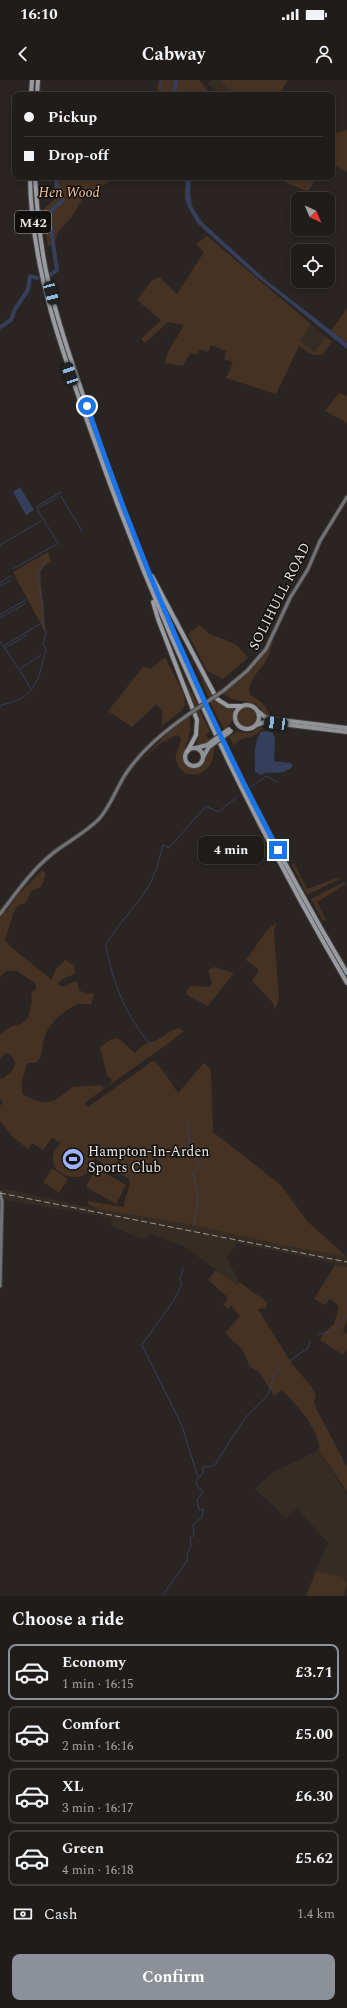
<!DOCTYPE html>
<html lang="en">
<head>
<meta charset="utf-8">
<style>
	:root { --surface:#201c1a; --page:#282523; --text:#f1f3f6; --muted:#a2a1a2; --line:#3d3a39; --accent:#8c9099 }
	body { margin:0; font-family:Spectral,serif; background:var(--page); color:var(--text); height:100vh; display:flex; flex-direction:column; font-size:15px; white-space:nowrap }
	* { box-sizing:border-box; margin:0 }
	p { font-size:13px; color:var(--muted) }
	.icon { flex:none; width:22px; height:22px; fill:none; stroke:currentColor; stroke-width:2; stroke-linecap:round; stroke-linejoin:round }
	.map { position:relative; height:1516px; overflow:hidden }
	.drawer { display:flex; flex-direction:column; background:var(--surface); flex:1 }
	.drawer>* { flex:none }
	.guide { position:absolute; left:12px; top:12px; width:323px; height:88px; border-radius:8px; box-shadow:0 2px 6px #0003,0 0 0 1px var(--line); display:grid; align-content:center; height:88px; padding:0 12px; background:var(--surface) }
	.needle { width:26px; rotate:136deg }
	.buttons { position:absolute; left:291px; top:112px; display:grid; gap:8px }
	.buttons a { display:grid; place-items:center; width:44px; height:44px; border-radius:8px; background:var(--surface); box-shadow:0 2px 6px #0003,0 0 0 1px var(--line); font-size:20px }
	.end { position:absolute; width:18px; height:18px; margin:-9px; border:5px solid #1a73e8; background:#fff; box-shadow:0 0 0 2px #fff }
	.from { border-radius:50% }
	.bubble { position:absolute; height:28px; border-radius:8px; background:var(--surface); box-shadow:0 2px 6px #0003,0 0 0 1px var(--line); font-size:13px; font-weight:700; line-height:28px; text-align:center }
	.car { position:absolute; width:12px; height:24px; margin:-12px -6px; border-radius:5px; box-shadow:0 0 3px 1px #0007; background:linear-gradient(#222 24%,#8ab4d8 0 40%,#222 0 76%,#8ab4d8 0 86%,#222 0) }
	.guide b { display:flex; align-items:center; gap:14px; height:38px; font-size:15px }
	.guide b+b { border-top:1px solid var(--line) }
	.guide i { width:10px; height:10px; background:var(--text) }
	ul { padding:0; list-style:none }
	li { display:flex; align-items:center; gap:12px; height:56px; margin:0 8px 6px; padding:0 4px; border:2px solid var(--line); border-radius:8px }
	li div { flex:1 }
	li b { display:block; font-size:15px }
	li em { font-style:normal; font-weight:700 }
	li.selected { border-color:var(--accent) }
	li>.icon { width:36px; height:36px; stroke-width:1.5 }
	h2 { padding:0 12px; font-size:18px; line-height:48px }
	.pay { display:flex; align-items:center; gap:10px; height:44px; padding:0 12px; font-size:15px }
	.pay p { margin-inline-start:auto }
	.cta { display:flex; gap:8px; margin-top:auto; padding:8px 12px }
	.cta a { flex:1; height:46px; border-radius:8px; background:var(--accent); color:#fff; font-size:16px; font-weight:700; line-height:46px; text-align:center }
	.status { display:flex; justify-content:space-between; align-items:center; height:28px; padding:0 20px; background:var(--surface); direction:ltr }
	.status svg { height:11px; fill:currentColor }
	header { display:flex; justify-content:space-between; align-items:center; height:52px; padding:0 12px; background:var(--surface); font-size:18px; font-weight:700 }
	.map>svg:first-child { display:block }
</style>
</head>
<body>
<div class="status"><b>16:10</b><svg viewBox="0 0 49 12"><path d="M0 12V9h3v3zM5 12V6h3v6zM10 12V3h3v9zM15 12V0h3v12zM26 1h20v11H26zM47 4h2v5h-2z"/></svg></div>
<header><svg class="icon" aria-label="back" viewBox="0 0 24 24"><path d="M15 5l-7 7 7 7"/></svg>Cabway<svg class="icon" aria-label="person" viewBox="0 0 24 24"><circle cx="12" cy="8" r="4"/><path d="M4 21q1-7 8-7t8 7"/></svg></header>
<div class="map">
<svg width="347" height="1516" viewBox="0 0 347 1516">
	<rect width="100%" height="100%" fill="#2a2522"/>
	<g fill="#352c24">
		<path d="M211,0H220L233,15H219L208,3Z"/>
		<path d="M311,244L326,257L314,272L300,261Z"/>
		<path d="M1,1108L97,1129L183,1143L347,1177V1187L305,1177L237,1163L227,1178L239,1202L237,1205L183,1166L150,1154L145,1159L139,1158L113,1147L111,1143V1138L7,1120L4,1117Z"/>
		<path d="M319,1370L347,1415V1501L344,1497L316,1491L328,1463L297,1428L286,1438L255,1409L273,1392Z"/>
	</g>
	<g fill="#453222">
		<path d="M159,0H199L211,15H156Z"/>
		<path d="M220,0H288L279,15H233Z"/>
		<path d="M347,50V92L332,84V54Z"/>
		<path d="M56,97H114V99L84,116L71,138L58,152L54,163L48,166L42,131L55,119L53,109Z"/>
		<path d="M286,97H317L308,112L285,102Z"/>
		<path d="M207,156L311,244L300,261L314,272L326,257L332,262L323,274C312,277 308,272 299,266L276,314L226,298L233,282L224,279L226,271L211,265L208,272L199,269L197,275L190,273L183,286L164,283L168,272L184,245L168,242L145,263L141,259L161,240L137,220L152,200L159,197L177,214L204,172L196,164Z"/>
		<path d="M347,228V263L331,251Z"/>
		<path d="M339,313L347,316V343L325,331Z"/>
		<path d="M48,472L51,482L43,487L40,493L46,554L13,492Z"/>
		<path d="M199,545L210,554L237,565L248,578L223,599L207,591L188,554Z"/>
		<path d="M273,561C271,568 269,576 265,582C259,592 246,602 250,615C258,619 268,626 269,636C262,634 262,628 255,624C242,618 239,626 223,613L248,594Z"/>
		<path d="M165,577L184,614L185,625L181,631L162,646V630L156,624L132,647L108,631L143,587L151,589Z"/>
		<path d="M196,585C205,602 213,627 235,629L231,643L224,649L211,624Z"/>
		<path d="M188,605L210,652L205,655L211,660L198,666L197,663C205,643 194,625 187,606Z"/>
		<circle cx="247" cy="637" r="10"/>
		<path d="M190,636V651L183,677L188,686L197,688C206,683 206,673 214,666C215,671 214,671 213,675C212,698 179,702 176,679C175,671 181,665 181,658L177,655L161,663L139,682L170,651Z"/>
		<path d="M259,647L263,648C254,658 250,656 239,660L234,666L229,657L237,652L251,653Z"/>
		<path d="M294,783L307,809L340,797L339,799L307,815L292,785Z"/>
		<path d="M42,790L46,794L41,807L31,811L26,823L19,825L15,829L5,860L11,867L52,900C54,891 57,886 65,880L74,885L75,894L64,898L57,904L63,907L75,901L78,903L79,910L86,914L91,913L94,914L91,924C87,925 82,923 78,924C64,930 50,942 45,956C41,966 44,973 37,983H27L22,1001V1014C46,1027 52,1024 72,1007L101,1005L105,1009L112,1000L107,995L100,967L110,960L118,958L135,973L146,963L157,960L172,950L179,948L184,951C152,977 117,998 85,1023L88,1027L154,980L164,992L178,1013L204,983L211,989L213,1052L281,1105L307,1141L347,1177L288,1166L183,1143L97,1129L88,1124V1121L124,1127C124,1117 131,1109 129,1099L94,1078C92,1108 53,1098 53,1080C52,1073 57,1067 61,1063L52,1058L43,1070L32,1063L28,1069L13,1057L0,1041V1026L3,1022L0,1019V997L3,999C13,991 22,982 7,973L2,976L0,980V954L12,946L21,944L28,938L32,921L31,913L36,909L35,903L17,891H6L0,897V838L18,815Z"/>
		<path d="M344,802L346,804L317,822L326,840L323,841L311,819Z"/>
		<path d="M276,843L274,852L279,920L275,929L273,923L252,901L259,890L246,880L267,850Z"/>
		<path d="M214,887L234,893L208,926L187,915V909L191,906L210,907L212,904L208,890Z"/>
		<path d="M52,1088L68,1099L59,1113L43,1102Z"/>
		<path d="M96,1088L126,1105L116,1124L86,1107Z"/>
		<path d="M335,1185L347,1187V1241L343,1251L347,1254V1268L343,1275L320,1260L324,1253L334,1244L339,1226L330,1219L325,1225L314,1219Z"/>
		<path d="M216,1190L237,1205L239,1202L267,1222L266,1228L258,1229L292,1284L311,1306L316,1315L314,1323L318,1332L347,1387V1412L319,1370C322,1353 294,1321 282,1310L274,1316L259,1292L250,1287L242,1269L225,1253L240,1236L231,1226L228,1229L223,1224L228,1221L226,1216L208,1200Z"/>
		<path d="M316,1491L344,1497L347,1504L344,1516H306Z"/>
	</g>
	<g fill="#353e5b">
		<path d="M191,97L190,113L192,126L202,142L266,200L347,263V269L256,196L198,144L188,127L185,118L186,98Z"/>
		<path d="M20,407L34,430L26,435L13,412Z"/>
		<path d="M266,651L273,653L275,659L274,681L290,683L293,686C280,698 272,689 260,695L255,692C255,678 253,663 261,652Z"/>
	</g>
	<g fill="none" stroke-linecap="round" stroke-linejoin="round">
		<g stroke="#353e5b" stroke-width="1">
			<path d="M160,0L162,15"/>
			<path d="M61,416L82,451"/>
			<path d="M58,417L37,429L59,465"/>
			<path d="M36,427L61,412"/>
			<path d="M0,465L41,441"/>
			<path d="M13,489L55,465"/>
			<path d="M0,503L11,496"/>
			<path d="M0,506L11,500"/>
			<path d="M0,535L25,520"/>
			<path d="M0,538L26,523"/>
			<path d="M0,561L28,603L30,609"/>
			<path d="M7,567L27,555"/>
			<path d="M5,568V565L40,544"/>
			<path d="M20,589L41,575"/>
			<path d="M0,626C6,623 12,623 18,620C37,613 42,586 46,569L43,564L46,554L42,539L43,525L37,495L46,480"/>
			<path d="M251,707L266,696L277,702"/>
			<path d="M156,971C129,942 112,904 106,865C117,844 136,828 148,807C156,794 159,780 163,765L169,768L206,726L218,732L237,717"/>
			<path d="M187,1042L191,1074"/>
			<path d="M192,1075L201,1085L193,1093L198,1112"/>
			<path d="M193,1146L197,1132L198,1112"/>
			<path d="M319,1255L333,1250L347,1235"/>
			<path d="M290,1281L308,1268L310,1261"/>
			<path d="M181,1344L142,1265L174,1220L182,1203L180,1199L183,1188"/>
			<path d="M182,1346L198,1397"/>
			<path d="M162,1516L187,1481L188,1472L191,1467L190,1459L194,1455L193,1445L201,1438L204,1429L199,1430L197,1420L203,1412L197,1406L196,1401L203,1393V1387L214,1386L245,1338L268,1315L273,1298L281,1286"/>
		</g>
		<g stroke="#353e5b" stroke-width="4">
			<path d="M174,15L176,0"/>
			<path d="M50,195L57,190L49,137L52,130L62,121L56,103L57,97"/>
			<path d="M0,247L11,240L15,229L28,210L30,196L37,198"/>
		</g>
		<g stroke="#45403d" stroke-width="5">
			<g id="secondary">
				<path d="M223,611L247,591L266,569L290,518L308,489L320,461L347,417"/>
				<path d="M0,834C16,813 32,790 52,774C67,762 85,753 99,739C110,727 116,709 125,695C141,670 165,651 189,634"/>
				<path d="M0,1113L2,1121L0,1206"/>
			</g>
		</g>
		<g stroke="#45403d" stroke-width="6">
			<g id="trunk">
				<circle cx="247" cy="637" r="12"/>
				<path d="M259,632L265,637L273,639L347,648"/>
				<path d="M256,645L265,642L347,652"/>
				<path d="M196,668L207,665"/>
				<circle cx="194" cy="677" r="9"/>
				<path d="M203,677L209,667"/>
			</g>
		</g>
		<g stroke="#45403d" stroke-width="6">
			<g id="motorway">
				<path d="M31,15L32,0"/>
				<path d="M37,15L38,0"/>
				<path d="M30,97C31,191 65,280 97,368C163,554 247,732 347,903"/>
				<path d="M35,97C37,131 40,166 48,200C61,256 82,310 100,365C164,548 248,725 347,893"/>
				<path d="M152,496L217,619L228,626H241"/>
				<path d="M153,522L158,539L197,640L196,655L187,672"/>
			</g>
		</g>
		<use href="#secondary" stroke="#717377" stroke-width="3"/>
		<use href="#trunk" stroke="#8f9297" stroke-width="4"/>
		<use href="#motorway" stroke="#989ba1" stroke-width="4"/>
		<path stroke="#9c9996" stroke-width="1" stroke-dasharray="6 3" stroke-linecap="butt" d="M0,1113L347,1182"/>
		<g stroke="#45403d" stroke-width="5" stroke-linecap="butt">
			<path id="secondary-bridge" d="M189,634L223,611"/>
		</g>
		<g stroke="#45403d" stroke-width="6" stroke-linecap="butt">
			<g id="trunk-bridge">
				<path d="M207,665L229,649"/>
				<path d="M209,667L231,651"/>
			</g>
		</g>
		<use href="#secondary-bridge" stroke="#717377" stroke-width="3"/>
		<use href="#trunk-bridge" stroke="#8f9297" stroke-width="4"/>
	</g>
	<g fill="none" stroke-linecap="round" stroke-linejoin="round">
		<path stroke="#1a73e8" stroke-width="5" d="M87,326C139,479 202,627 278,770"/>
	</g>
	<defs>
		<g id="stadium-disc" transform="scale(1.15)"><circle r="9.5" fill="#9db4fd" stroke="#110f0d"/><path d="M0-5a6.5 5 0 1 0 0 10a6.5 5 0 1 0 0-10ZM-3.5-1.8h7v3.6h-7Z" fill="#111"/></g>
	</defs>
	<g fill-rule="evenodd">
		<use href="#stadium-disc" x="73" y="1079"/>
	</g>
	<g text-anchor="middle" stroke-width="3" stroke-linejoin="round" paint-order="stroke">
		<rect fill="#110f0d" stroke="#a9a6a4" stroke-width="1" x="15" y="131" width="36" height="22" rx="3"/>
		<g font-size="13" font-weight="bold" fill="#eae7e4">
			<text x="33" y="147">M42</text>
		</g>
		<g font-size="14" font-style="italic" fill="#f8c59a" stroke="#110f0d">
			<text x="69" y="117">Hen Wood</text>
		</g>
		<g font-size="14" fill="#eae7e4" stroke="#110f0d">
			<text transform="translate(279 516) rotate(-63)" y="5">SOLIHULL ROAD</text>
		</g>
		<g font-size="14" fill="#eae7e4" stroke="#110f0d" text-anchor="start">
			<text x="88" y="1076">Hampton-In-Arden<tspan x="88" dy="16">Sports Club</tspan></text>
		</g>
	</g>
</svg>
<div class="buttons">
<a><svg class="needle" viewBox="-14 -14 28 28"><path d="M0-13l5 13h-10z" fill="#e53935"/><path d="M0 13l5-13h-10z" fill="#a2a1a2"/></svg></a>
<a><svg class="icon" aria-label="locate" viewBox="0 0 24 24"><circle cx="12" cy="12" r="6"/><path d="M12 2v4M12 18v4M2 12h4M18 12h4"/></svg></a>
</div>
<i class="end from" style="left:87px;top:326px"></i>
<i class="end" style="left:278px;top:770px"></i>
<div class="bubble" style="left:198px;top:756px;width:66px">4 min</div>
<i class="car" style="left:51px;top:213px;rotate:165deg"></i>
<i class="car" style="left:70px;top:294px;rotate:341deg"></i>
<i class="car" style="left:276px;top:643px;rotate:277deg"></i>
<div class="guide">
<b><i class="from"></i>Pickup</b>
<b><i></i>Drop-off</b>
</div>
</div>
<section class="drawer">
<h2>Choose a ride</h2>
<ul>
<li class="selected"><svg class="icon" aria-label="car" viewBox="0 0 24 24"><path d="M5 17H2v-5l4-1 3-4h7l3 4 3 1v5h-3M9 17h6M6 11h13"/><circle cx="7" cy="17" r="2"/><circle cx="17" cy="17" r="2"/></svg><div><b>Economy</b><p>1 min · 16:15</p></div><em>£3.71</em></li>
<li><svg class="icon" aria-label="car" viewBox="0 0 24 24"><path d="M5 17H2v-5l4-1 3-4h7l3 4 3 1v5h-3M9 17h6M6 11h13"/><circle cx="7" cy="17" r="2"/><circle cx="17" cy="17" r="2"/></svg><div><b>Comfort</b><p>2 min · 16:16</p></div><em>£5.00</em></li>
<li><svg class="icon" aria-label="car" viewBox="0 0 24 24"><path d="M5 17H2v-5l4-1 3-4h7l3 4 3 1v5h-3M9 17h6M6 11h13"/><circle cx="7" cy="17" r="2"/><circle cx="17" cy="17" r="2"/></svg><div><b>XL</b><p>3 min · 16:17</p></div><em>£6.30</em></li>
<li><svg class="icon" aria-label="car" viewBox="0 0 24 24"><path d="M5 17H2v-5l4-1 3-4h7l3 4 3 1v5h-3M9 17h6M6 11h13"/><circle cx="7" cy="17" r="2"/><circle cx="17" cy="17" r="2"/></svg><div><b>Green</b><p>4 min · 16:18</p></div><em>£5.62</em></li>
</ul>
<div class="pay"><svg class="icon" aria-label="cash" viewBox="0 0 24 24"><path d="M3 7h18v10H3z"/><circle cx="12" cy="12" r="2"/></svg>Cash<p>1.4 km</p></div>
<div class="cta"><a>Confirm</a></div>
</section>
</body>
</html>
